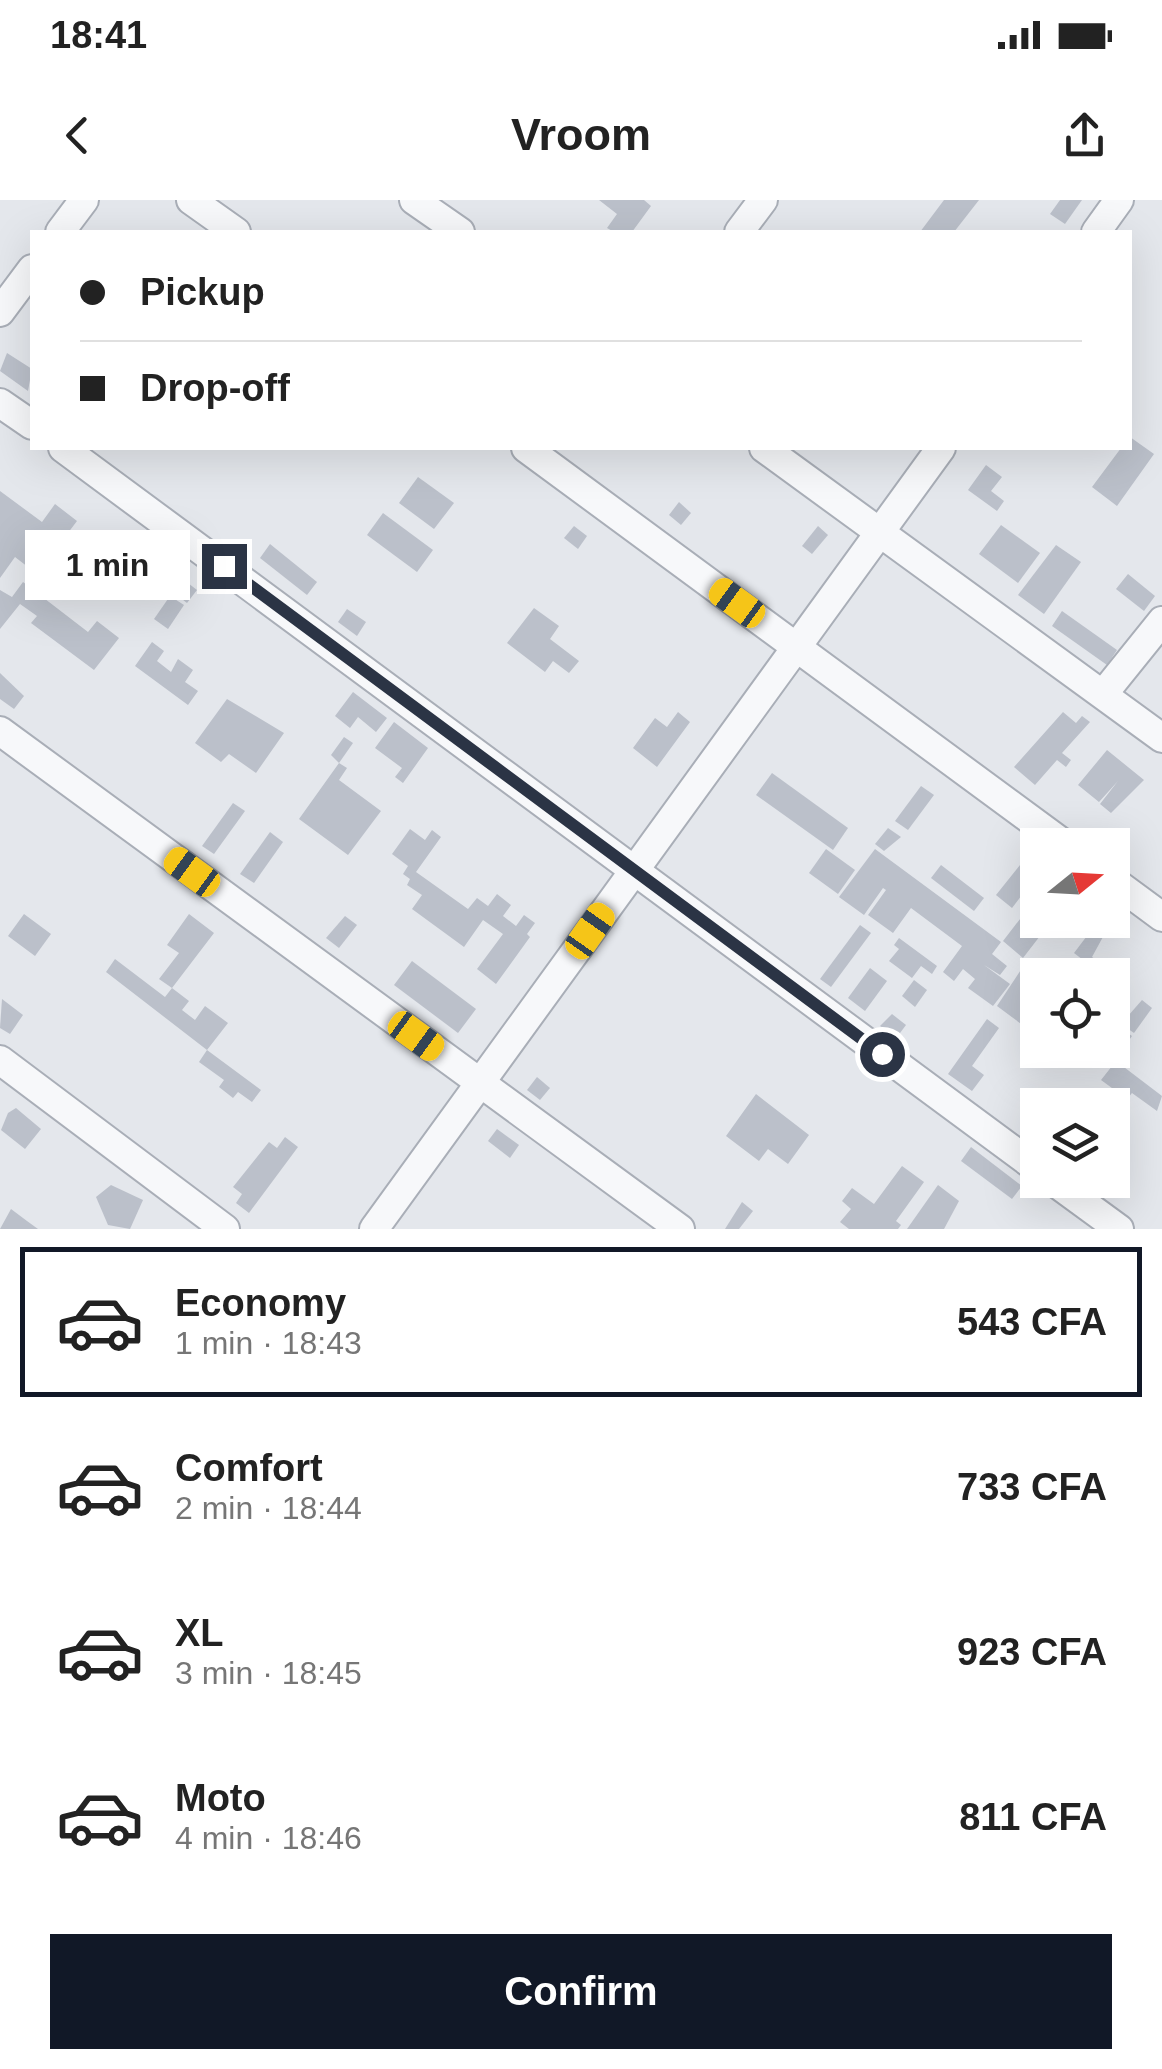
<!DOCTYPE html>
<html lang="en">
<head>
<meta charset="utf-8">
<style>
	:root { --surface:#fff; --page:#f6f6f6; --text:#222; --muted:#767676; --line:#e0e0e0; --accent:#111827 }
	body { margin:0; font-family:Arial,sans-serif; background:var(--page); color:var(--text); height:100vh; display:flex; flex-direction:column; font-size:38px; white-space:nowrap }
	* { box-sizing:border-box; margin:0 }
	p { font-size:32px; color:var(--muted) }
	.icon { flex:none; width:55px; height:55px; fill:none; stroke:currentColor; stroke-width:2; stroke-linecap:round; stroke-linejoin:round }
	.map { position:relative; height:1029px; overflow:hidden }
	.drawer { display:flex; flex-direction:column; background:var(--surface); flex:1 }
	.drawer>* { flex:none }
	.guide { position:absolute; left:30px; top:30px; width:1102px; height:220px; border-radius:0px; box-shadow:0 10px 40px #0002; display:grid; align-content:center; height:220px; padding:0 50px; background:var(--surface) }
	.needle { width:65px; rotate:72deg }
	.fabs { position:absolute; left:1020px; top:628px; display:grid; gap:20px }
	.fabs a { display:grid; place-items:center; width:110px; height:110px; border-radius:0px; background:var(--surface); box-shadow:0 10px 40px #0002; font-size:50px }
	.end { position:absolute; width:45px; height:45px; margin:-22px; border:12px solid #2b3445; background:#fff; box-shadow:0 0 0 5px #fff }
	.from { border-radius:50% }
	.bubble { position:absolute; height:70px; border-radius:0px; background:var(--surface); box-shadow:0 10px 40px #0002; font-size:32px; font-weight:800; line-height:70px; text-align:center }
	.car { position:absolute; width:30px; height:60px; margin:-30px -15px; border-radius:12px; box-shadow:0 0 8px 2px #0007; background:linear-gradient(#f5c518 24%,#345 0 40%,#f5c518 0 76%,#345 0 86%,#f5c518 0) }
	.guide b { display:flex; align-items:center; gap:35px; height:95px; font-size:38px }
	.guide b+b { border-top:2px solid var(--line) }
	.guide i { width:25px; height:25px; background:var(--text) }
	ul { padding:18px 0 0; list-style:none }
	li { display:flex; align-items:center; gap:30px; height:150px; margin:0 20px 15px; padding:0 30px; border:5px solid transparent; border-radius:0px }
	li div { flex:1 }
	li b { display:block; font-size:38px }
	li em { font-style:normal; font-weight:800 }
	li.on { border-color:var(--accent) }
	li>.icon { width:90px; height:90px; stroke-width:1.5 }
	.button { display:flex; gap:20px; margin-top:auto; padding:20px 50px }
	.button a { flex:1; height:115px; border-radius:0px; background:var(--accent); color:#fff; font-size:40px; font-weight:800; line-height:115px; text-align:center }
	.status { display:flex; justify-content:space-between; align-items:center; height:70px; padding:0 50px; background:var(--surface); direction:ltr }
	.status svg { height:28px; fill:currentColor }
	header { display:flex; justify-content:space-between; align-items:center; height:130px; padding:0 50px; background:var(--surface); font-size:45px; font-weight:800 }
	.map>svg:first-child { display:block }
</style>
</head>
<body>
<div class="status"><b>18:41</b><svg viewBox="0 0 49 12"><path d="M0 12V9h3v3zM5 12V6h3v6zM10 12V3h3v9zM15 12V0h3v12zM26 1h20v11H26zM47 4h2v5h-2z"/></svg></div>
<header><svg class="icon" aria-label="back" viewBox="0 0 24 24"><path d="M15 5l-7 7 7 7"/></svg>Vroom<svg class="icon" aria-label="share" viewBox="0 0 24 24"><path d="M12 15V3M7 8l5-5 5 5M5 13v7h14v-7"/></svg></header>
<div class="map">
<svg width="1162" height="1029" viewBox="0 0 1162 1029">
	<rect width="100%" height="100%" fill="#e4e7ec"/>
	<g fill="#bbc0ca">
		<path d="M599,0H644L651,6L632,32H614L607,28L617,14Z"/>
		<path d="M944,0H979L954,32H920Z"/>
		<path d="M1060,0H1082L1065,24L1050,14Z"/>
		<path d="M7,153L32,169L28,191L0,171Z"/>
		<path d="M1130,237L1154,254L1117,306L1092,287L1121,248H1130Z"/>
		<path d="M986,265L1002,277L991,291L1004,301L997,311L968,290Z"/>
		<path d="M418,277L454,303L434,329L399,303Z"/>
		<path d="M0,291L42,322L55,304L77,321L37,374L15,357L0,378Z"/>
		<path d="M679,302L691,313L681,325L669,315Z"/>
		<path d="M383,313L433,350L417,372L367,335Z"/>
		<path d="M1001,325L1040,353L1018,383L979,354Z"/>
		<path d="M574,326L587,336L578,349L564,338Z"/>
		<path d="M818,326L828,335L812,354L802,346Z"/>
		<path d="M270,344L317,382L307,395L260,358Z"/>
		<path d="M1056,345L1081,362L1044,414L1018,395Z"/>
		<path d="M1128,374L1155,396L1144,411L1116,389Z"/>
		<path d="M184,380L197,390L187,403L174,393Z"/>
		<path d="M23,382L88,432L97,421L119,438L94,470L31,423L37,416L20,404L0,429V390L12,397Z"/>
		<path d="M170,396L184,405L168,429L154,419Z"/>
		<path d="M534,408L559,426L550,439L579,461L569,473L553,461L545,472L507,443Z"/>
		<path d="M347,409L366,422L357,436L338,422Z"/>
		<path d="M1062,411L1117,450L1107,465L1052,426Z"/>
		<path d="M152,442L164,451L157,461L171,472L178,459L193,470L185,482L198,491L188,505L135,466Z"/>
		<path d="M0,473L24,496L14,509L0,499Z"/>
		<path d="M353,492L387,518L376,532L358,517L350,528L335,516Z"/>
		<path d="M227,499L284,533L256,573L229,554L221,562L195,543Z"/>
		<path d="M678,512L690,522L657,567L633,548L655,518L667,527Z"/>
		<path d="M1063,512L1076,523L1082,516L1090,522L1062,553L1071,560L1066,567L1057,560L1035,585L1014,567Z"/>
		<path d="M394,522L428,548L403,583L395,577L402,568L375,548Z"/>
		<path d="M344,537L353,543L339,563L331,555Z"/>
		<path d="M1107,550L1144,580L1111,613L1100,604L1118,581L1099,602L1078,585Z"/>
		<path d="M339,563L347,568L339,580L381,611L348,655L299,619Z"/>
		<path d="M772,573L848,628L833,650L756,595Z"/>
		<path d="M921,586L934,595L908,630L895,621Z"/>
		<path d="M233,603L245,611L214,654L202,646Z"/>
		<path d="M888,628L901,637L884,651L875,644Z"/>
		<path d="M410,629L425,640L432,630L441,637L416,672L468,709L477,698L488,706L497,694L511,705L503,716L516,726L524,715L535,723L527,734L530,737L496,784L477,769L503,734L483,720L464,747L412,709L422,695L407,685L410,679L403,674L408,666L392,654Z"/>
		<path d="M270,632L283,642L254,683L240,674Z"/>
		<path d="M826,649L855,670L838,694L809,673Z"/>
		<path d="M875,649L1001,742L992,754L1007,766L1000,775L984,765L1010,784L993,806L968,788L975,779L963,769L954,781L943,772L962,746L911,708L893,733L868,715L886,690L883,688L864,715L839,697Z"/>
		<path d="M1024,660L1038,671V682H1032L1012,708L996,695Z"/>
		<path d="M941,665L984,698L974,711L931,678Z"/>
		<path d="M1030,706L1038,712V720L1050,723L1023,758L1003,741Z"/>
		<path d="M24,714L51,734L35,756L8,736Z"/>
		<path d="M189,714L214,733L172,788L159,779L179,753L167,745Z"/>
		<path d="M345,716L357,725L339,748L326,738Z"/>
		<path d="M1099,720L1110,724L1092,757L1096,760L1091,766L1074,753Z"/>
		<path d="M860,725L871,733L831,787L820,779Z"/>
		<path d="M899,738L937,766L932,774L921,766L912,778L889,761L899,749L894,745Z"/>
		<path d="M115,759L165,797L172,788L189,801L182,810L195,820L205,806L228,823L207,850L261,890L252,902L238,892L233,898L219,887L224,880L199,862L207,850L106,772Z"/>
		<path d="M1028,759L1050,775H1038V846L1031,841L1036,835L997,806Z"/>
		<path d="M412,761L476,809L458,833L394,785Z"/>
		<path d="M870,768L887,781L865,811L848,798Z"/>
		<path d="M914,780L927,790L915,807L902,796Z"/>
		<path d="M2,799L23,815L10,834L0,828Z"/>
		<path d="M1142,800L1152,808L1134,833L1121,824Z"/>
		<path d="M892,814L906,825L897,837L880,826Z"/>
		<path d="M987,819L999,828L972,866L984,875L972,891L948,874Z"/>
		<path d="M1112,822L1132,836L1115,860L1102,850H1112Z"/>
		<path d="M1116,861L1162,896L1157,911L1132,893L1127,899L1101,880Z"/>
		<path d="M537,877L550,888L540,900L527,890Z"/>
		<path d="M756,894L809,935L788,964L768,949L759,961L726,936Z"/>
		<path d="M16,908L41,929L25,949L1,930L8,913Z"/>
		<path d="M497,929L519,945L510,958L488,941Z"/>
		<path d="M285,937L298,947L249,1013L236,1003L242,994L233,987L269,942L277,948Z"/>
		<path d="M971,947L1022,986L1012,999L961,961Z"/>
		<path d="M902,966L924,982L896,1021L901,1025L898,1029H849L840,1022L851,1009L842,1001L852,988L874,1004Z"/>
		<path d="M111,985L143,1000L130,1029L108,1025L96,997Z"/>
		<path d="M938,985L959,1001L944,1029H907Z"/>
		<path d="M742,1002L753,1011L739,1029H725Z"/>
		<path d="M11,1009L27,1021L38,1029H0Z"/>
	</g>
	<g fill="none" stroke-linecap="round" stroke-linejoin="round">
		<g stroke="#a9aeb7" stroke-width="32">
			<g id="street">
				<path d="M191,0L236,32"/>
				<path d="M414,0L460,32"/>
				<path d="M60,32L84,0"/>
				<path d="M739,32L763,0"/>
				<path d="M1096,32L1119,0"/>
				<path d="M0,112L32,69"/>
				<path d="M0,203L32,225"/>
				<path d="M63,248L1038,969"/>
				<path d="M526,248L1065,645"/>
				<path d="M764,248L1162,538"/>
				<path d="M1104,493L1162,421"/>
				<path d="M0,531L680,1029"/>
				<path d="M1112,680L1162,717"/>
				<path d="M0,860L225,1029"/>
				<path d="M1052,980L1119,1029"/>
				<path d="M374,1029L941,248"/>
			</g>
		</g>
		<use href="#street" stroke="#f7f8fa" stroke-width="28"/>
	</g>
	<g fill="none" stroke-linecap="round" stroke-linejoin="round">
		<path stroke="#2b3445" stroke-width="12" d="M224,366L882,854"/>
	</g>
</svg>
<div class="fabs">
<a><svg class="needle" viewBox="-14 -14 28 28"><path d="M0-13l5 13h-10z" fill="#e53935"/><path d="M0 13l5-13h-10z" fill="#767676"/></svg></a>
<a><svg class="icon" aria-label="locate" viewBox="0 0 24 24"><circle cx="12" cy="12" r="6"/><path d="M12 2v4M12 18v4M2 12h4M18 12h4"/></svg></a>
<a><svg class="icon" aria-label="layers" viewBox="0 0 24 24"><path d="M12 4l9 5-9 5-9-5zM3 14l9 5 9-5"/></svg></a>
</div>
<i class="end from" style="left:882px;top:854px"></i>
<i class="end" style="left:224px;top:366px"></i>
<div class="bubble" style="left:25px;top:330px;width:165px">1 min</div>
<i class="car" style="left:737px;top:403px;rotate:306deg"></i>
<i class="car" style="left:192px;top:672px;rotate:306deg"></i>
<i class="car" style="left:590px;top:731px;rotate:35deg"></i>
<i class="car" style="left:416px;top:836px;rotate:126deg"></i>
<div class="guide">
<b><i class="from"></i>Pickup</b>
<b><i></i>Drop-off</b>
</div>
</div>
<section class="drawer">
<ul>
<li class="on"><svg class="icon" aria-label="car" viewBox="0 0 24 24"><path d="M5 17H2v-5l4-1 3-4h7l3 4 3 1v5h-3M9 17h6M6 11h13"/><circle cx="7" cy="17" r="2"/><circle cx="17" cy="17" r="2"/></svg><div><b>Economy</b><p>1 min · 18:43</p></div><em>543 CFA</em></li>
<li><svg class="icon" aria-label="car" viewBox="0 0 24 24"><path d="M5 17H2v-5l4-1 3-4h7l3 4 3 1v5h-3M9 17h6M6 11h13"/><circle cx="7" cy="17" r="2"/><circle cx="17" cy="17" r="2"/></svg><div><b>Comfort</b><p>2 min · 18:44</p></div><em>733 CFA</em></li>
<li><svg class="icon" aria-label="car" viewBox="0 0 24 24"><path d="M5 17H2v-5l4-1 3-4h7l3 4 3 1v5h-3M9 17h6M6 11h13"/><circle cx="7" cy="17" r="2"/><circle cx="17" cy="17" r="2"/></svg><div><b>XL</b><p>3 min · 18:45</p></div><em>923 CFA</em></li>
<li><svg class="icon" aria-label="car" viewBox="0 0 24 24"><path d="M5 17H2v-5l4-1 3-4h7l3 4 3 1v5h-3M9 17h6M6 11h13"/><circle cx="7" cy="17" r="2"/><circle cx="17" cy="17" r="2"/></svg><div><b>Moto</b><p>4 min · 18:46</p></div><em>811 CFA</em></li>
</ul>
<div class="button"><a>Confirm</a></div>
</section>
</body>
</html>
